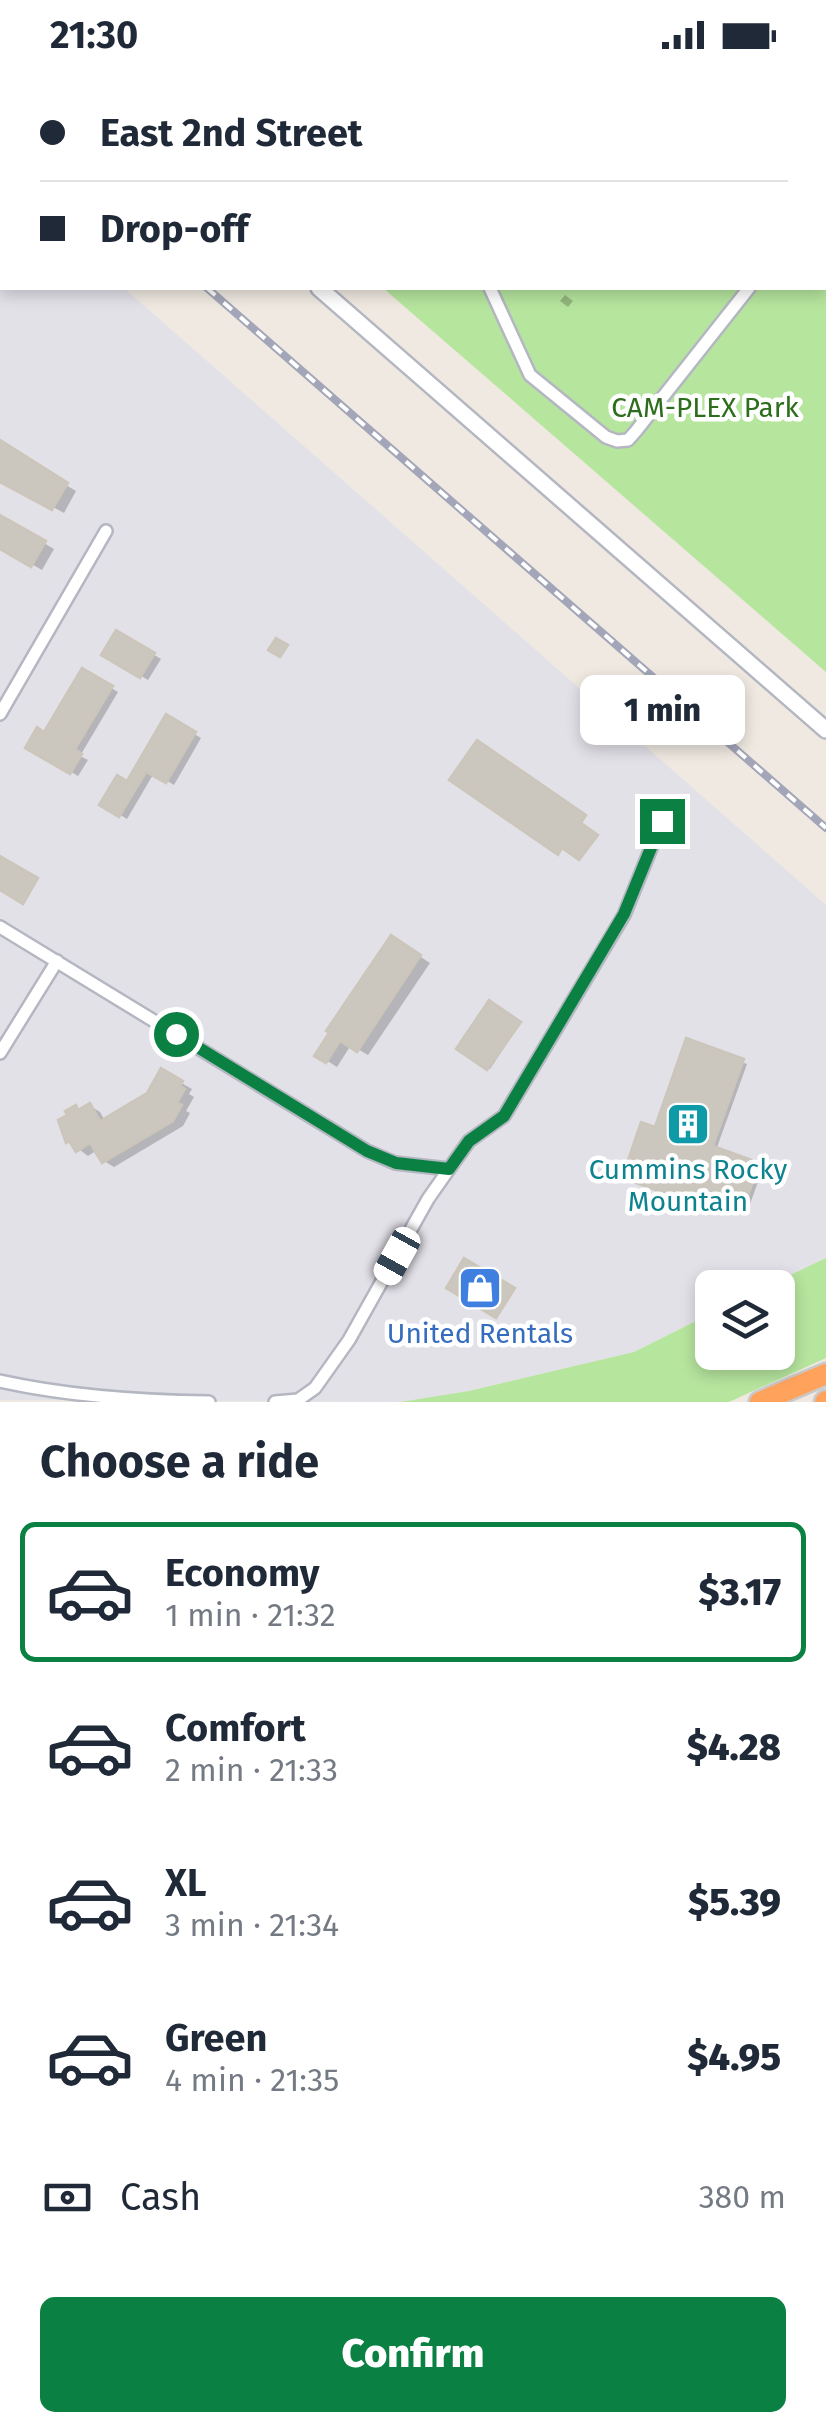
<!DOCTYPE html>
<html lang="en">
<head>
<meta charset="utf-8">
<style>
	:root { --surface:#fff; --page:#f2f2f3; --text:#1f2937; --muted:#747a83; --line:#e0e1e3; --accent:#0b8043 }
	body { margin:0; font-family:"Fira Sans",sans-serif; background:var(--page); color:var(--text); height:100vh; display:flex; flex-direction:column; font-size:38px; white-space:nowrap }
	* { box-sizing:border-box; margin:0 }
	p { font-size:32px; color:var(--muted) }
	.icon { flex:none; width:55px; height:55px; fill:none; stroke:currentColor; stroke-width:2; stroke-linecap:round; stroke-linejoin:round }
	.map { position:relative; height:1332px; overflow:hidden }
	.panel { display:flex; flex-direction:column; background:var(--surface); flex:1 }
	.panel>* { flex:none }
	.banner { position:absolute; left:0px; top:0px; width:828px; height:220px; box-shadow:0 5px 15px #0003; display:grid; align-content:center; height:220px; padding:0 40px; background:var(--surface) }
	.buttons { position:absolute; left:695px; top:1200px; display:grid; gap:20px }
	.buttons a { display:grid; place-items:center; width:100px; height:100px; border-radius:15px; background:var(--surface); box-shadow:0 5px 15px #0003; font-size:50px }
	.end { position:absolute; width:45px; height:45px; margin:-22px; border:12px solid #0b8043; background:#fff; box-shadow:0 0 0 5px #fff }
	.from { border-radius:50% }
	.bubble { position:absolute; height:70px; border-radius:15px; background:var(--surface); box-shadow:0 5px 15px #0003; font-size:32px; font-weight:800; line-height:70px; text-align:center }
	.car { position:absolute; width:30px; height:60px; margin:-30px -15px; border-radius:12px; box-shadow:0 0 8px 2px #0007; background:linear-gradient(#fff 24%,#345 0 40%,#fff 0 76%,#345 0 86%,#fff 0) }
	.banner b { display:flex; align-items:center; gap:35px; height:95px; font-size:38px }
	.banner b+b { border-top:2px solid var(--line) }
	.banner i { width:25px; height:25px; background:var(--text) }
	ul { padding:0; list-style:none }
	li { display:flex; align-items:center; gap:30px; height:140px; margin:0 20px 15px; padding:0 20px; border:5px solid transparent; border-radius:15px }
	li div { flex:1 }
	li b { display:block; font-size:38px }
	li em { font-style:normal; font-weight:800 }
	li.selected { border-color:var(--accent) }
	li>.icon { width:90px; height:90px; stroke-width:1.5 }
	h2 { padding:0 40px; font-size:45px; line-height:120px }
	.pay { display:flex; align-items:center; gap:25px; height:110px; padding:0 40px; font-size:38px }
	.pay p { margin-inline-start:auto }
	.cta { display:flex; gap:20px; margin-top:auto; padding:20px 40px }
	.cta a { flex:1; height:115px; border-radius:15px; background:var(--accent); color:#fff; font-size:40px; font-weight:800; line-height:115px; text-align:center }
	.status { display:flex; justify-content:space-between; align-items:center; height:70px; padding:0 50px; background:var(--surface); direction:ltr }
	.status svg { height:28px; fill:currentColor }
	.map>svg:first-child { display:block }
</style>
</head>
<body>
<div class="status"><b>21:30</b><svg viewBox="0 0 49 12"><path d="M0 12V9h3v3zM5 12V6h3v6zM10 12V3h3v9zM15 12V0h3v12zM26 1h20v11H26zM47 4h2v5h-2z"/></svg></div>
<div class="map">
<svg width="826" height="1332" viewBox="0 0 826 1332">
	<rect width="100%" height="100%" fill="#efe9e1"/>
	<path fill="#e3e1e8" d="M0,108L2,218H124L826,835V1188L765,1217L712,1218V1243L634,1282L469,1321L400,1332L0,1330Z"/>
	<g fill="#b6e59e">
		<path d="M96,0H826V602L383,218H825V2Z"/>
		<path d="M826,1188V1288L729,1332H400L469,1321L634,1282L712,1243V1282H778V1218L765,1217Z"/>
	</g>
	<g fill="#0003">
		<path d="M565,225L573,231L568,237L560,231Z"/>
		<path d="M0,376L76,421L64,443L0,408Z"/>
		<path d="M0,447L54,479L42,500L0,476Z"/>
		<path d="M117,563L161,589L148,610L105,584Z"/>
		<path d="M83,601L118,622L80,686L88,690L78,706L29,677L45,665Z"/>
		<path d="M167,648L201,668L174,715L154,703L127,749L103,734L128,714Z"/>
		<path d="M401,874L430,893L368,985L351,975L337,997L318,985Z"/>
		<path d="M490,933L520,954L490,999L459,978Z"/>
		<path d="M688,972L747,994L716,1080L763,1098L746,1145L679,1120L677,1126L629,1109L656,1060Z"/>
		<path d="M162,1002L192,1019L189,1024L194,1027L186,1041L190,1043L183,1056L114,1097L104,1091L97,1080L88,1086L68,1071L76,1038L81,1041L90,1036L100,1042L105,1051L149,1025Z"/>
	</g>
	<g fill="#cbc7bf" stroke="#cbc5ba" stroke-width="2.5">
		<path d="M0,370L68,413L52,440L0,412Z"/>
		<path d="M0,445L46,471L31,497L0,479Z"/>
		<path d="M116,560L155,583L140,608L101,585Z"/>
		<path d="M276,568L288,575L280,587L268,580Z"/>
		<path d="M82,598L113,616L75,679L82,684L70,704L25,678L37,657L44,662Z"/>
		<path d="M166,644L196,662L166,713L146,702L119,747L99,735L117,705L127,711Z"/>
		<path d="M477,670L586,745L581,753L598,765L579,790L562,778L558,785L449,710Z"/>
		<path d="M0,786L38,808L23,834L0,820Z"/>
		<path d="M391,865L421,885L357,982L340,971L326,993L314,986L329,963L326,961Z"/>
		<path d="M489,930L521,952L487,1000L456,979Z"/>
		<path d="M686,968L744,989L713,1076L760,1093L741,1144L674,1120L672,1126L622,1108L641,1052L655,1057Z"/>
		<path d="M161,998L183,1011L180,1016L185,1019L177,1033L182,1035L173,1051L102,1093L90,1073L76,1082L69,1071L66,1073L58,1050L67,1045L65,1041L76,1035L78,1040L90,1033L100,1051L147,1023Z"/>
		<path d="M464,1188L515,1218L496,1248L446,1218Z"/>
	</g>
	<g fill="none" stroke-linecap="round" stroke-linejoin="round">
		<g stroke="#b4b7c1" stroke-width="16">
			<g id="street">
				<path d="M314,0L315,2"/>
				<path d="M607,0L610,2"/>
				<path d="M490,218L530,305L606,367L617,371L628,370L636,361L749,218"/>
				<path d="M0,644L106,461"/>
				<path d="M0,857L367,1081L395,1093L449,1099"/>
				<path d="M0,983L57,891"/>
				<path d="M0,1311C68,1326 140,1331 209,1332"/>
				<path d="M275,1332L298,1330L315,1318L349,1270L428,1129L449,1099L469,1071L504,1046L624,845L662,751"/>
			</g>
		</g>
		<g stroke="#b4b7c1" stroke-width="20">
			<g id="secondary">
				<path d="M69,0L72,2"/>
				<path d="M319,218L826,660"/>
			</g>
		</g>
		<g stroke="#c9c9c9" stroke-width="25">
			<g id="highway">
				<path d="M760,1332L826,1304"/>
				<path d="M825,1332L826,1331"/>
			</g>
		</g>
		<use href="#street" stroke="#fff" stroke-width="11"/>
		<use href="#secondary" stroke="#fff" stroke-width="15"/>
		<use href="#highway" stroke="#ffa35c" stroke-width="20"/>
		<g stroke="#a3a6b8" stroke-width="8">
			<g id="rail">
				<path d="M0,37L2,39"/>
				<path d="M207,218L826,758"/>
			</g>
		</g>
		<use href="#rail" stroke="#fff" stroke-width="4" stroke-dasharray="11" stroke-linecap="butt"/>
	</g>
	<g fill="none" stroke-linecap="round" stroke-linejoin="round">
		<path stroke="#0b8043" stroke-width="12" d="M176,964L367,1081L396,1093L449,1099L469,1071L504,1046L624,844L662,751"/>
	</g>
	<defs>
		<g id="building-square" transform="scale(2.25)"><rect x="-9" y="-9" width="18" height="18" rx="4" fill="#0f9aa8" stroke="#fff"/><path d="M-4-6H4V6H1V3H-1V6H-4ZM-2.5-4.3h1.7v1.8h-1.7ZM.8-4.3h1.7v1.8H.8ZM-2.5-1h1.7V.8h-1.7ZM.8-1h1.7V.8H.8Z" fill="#fff"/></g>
		<g id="shop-square" transform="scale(2.25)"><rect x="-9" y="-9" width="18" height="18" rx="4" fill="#3f7fe0" stroke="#fff"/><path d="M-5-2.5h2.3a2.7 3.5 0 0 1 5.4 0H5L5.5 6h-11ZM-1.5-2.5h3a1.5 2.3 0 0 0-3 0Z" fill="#fff"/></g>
	</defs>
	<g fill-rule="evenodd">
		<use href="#building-square" x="688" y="1054"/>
		<use href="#shop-square" x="480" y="1218"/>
	</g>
	<g text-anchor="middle" stroke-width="9" stroke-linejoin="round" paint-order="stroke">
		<g font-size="28" fill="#2c6e1b" stroke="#fff">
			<text x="705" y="347">CAM-PLEX Park</text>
		</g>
		<g font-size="28" fill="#0d838f" stroke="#fff">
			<text x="688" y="1109">Cummins Rocky<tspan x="688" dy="32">Mountain</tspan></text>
		</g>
		<g font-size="28" fill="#366cbe" stroke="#fff">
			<text x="480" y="1273">United Rentals</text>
		</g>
	</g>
</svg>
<div class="buttons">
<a><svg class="icon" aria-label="layers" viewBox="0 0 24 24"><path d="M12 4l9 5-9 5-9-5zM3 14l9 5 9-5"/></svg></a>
</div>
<i class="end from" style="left:176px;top:964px"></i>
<i class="end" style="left:662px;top:751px"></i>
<div class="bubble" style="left:580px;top:605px;width:165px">1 min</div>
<i class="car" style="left:397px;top:1186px;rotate:209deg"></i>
<div class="banner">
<b><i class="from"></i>East 2nd Street</b>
<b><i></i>Drop-off</b>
</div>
</div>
<section class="panel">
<h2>Choose a ride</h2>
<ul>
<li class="selected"><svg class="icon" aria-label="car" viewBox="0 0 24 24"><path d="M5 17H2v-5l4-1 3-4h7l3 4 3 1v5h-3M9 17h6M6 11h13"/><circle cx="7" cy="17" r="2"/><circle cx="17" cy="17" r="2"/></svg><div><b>Economy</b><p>1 min · 21:32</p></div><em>$3.17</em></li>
<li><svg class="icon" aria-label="car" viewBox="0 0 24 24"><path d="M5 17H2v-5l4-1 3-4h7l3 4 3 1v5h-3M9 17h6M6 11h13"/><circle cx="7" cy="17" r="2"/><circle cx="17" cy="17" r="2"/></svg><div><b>Comfort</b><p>2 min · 21:33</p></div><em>$4.28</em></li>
<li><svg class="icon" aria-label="car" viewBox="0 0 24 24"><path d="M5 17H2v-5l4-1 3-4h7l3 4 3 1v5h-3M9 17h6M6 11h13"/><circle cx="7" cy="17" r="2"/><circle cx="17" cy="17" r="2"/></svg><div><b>XL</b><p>3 min · 21:34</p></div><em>$5.39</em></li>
<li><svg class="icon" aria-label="car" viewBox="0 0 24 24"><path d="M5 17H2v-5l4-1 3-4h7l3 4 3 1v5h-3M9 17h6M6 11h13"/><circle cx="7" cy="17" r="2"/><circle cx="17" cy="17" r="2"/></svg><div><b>Green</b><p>4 min · 21:35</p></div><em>$4.95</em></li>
</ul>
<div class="pay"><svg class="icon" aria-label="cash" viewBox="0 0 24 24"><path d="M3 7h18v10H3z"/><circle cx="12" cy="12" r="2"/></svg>Cash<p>380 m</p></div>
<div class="cta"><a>Confirm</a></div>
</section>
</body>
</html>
